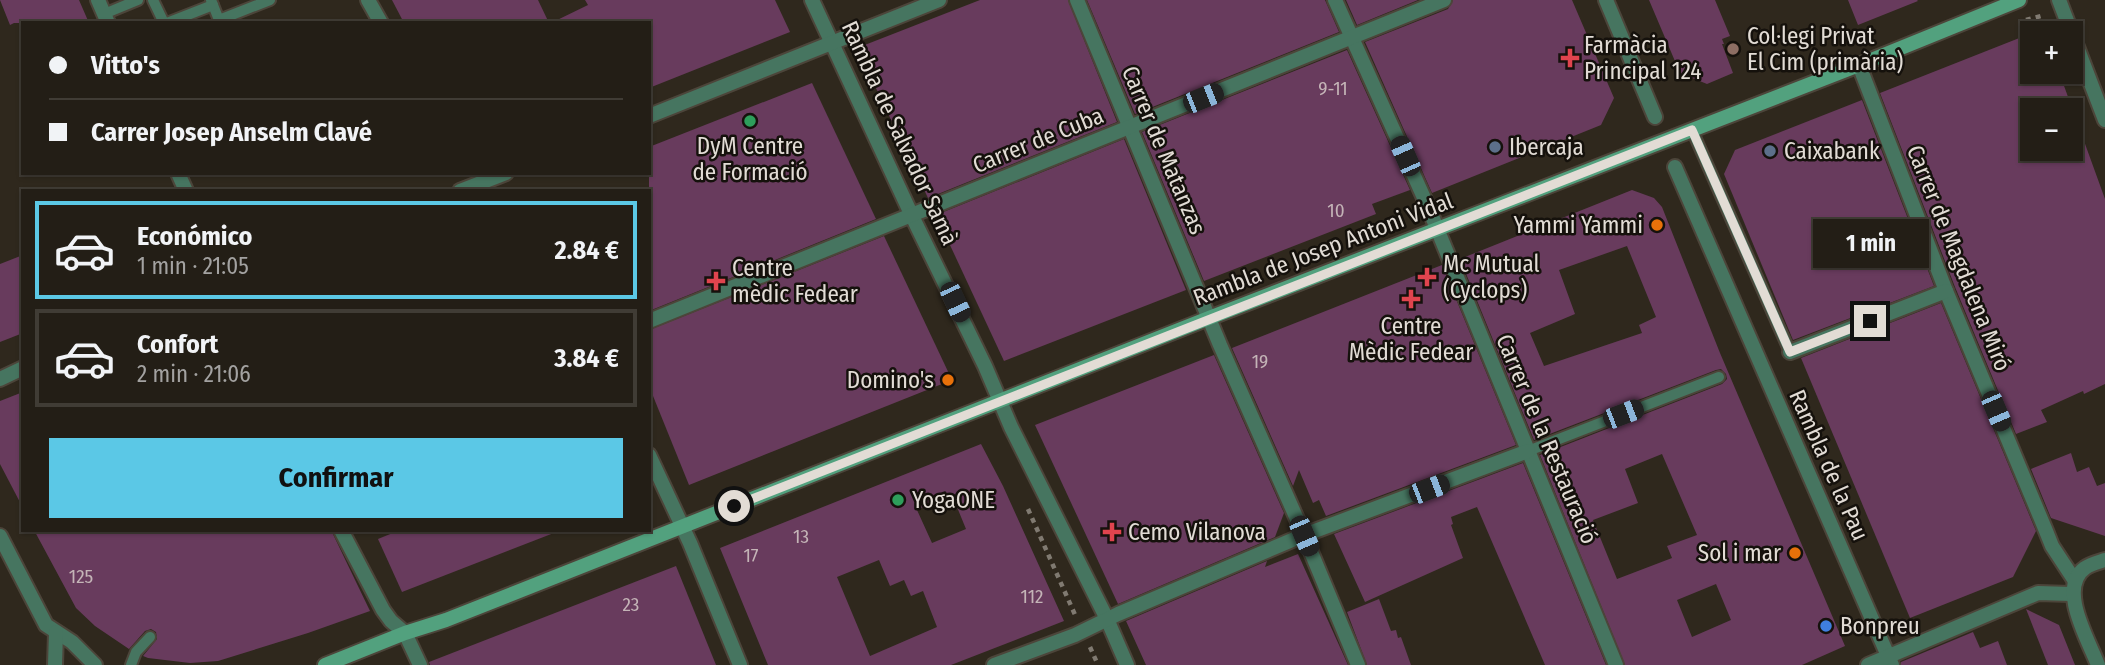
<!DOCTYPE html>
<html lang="es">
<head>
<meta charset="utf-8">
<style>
	:root { --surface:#231e16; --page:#2f2b23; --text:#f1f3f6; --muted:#a3a2a1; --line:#403c35; --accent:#5bc8e6 }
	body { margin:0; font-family:"Fira Sans Condensed",sans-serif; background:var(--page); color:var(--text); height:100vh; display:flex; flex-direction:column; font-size:26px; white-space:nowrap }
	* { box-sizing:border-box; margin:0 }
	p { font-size:23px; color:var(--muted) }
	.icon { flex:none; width:38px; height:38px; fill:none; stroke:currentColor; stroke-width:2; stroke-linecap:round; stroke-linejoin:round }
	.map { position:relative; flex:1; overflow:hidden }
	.panel { position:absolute; left:21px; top:189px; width:630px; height:343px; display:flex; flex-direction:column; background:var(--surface); border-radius:0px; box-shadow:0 2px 5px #0004,0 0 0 2px var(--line) }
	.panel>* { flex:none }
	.guide { position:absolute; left:21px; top:21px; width:630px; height:154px; border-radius:0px; box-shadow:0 2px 5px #0004,0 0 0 2px var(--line); display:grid; align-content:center; height:154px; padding:0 28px; background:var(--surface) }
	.buttons { position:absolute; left:2020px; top:21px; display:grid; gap:14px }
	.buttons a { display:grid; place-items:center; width:63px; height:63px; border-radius:0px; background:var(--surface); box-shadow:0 2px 5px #0004,0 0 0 2px var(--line); font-size:35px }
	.end { position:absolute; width:32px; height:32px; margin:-16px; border:9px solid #e2dcd5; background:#111; box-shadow:0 0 0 4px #111 }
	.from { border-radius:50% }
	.bubble { position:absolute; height:49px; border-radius:0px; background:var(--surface); box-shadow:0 2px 5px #0004,0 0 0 2px var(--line); font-size:23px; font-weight:700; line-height:49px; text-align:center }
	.car { position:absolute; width:21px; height:42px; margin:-21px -10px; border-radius:9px; box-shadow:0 0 5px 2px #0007; background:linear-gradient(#222 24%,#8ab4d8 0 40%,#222 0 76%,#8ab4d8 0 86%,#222 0) }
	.guide b { display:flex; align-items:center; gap:24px; height:66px; font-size:26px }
	.guide b+b { border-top:2px solid var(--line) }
	.guide i { width:18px; height:18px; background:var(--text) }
	ul { padding:12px 0 0; list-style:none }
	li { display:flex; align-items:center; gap:21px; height:98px; margin:0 14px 10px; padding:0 14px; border:4px solid var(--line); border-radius:0px }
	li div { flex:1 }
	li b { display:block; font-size:26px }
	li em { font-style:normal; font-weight:700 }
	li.selected { border-color:var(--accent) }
	li>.icon { width:63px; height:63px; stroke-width:1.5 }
	.action { display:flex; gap:14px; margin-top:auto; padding:14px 28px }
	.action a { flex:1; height:80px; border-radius:0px; background:var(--accent); color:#111; font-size:28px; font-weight:700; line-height:80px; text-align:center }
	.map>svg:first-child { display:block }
</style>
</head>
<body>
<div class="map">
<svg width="2105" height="665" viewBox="0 0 2105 665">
	<rect width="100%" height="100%" fill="#2f281d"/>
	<g fill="#683b5d" fill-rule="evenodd">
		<path d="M0,0H79L89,23H14L10,25Z"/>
		<path d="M392,0H538L549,23H404Z"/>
		<path d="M585,0H775L790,32L649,88V23H551L588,5Z"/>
		<path d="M980,0H1068L1117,122L928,198L857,48Z"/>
		<path d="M1087,0H1325L1339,32L1135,114Z"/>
		<path d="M1346,0H1418L1357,25Z"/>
		<path d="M1453,0H1572L1614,98L1601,125L1432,193L1365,42L1448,9Z"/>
		<path d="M1649,0H1715L1730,36L1722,39L1724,44H1722L1733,73L1707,84L1680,73Z"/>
		<path d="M1848,0H1917L1918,1L1858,25Z"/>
		<path d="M2032,33V72H2059L2105,199V384L2084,394L2083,391L2041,410L2047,422L2016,434L1955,287L1880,93ZM2032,110H2070V149H2032Z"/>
		<path d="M1347,50L1410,190L1372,204L1376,214L1204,281L1142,132Z"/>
		<path d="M812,83L876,219L649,311V147Z"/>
		<path d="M1862,100L1934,286L1793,340L1724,174L1735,150Z"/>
		<path d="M1124,139L1186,290L1004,361L936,215Z"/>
		<path d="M1632,190L1654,198L1662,207L1720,353L1845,646L1802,665H1625L1540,455L1722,384L1727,379L1726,374L1721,369L1716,370L1534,440L1460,259ZM1627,246L1656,317L1639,325L1642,333L1544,366L1530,333L1575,314L1559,270ZM1662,454L1697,535L1667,546L1672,558L1617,579L1593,520L1638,503L1625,469ZM1716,584L1731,620L1692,637L1677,600Z"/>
		<path d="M884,236L952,380L689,485L649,386V330Z"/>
		<path d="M23,255V333L0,342V264Z"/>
		<path d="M1442,265L1516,445L1326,516L1319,500L1313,503L1299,470L1293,486L1232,348Z"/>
		<path d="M1941,303L2036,531L2013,577L1910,618L1801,358Z"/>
		<path d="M1214,355L1284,513L1275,537L1118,604L1035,425Z"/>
		<path d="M23,392V508L0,464V401Z"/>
		<path d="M981,444L1003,486L1064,621L951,665H768L720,548ZM952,495L966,529L932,543L917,510ZM879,560L890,586L904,580L911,596L923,591L937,627L870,656L837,577Z"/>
		<path d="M2071,453L2077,472L2089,467L2097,486L2105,483V536L2051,518L2031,469Z"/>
		<path d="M1523,463L1606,665H1545L1477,507L1451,517L1453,524L1451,525L1463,558L1365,602L1334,534Z"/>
		<path d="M34,530H331L370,611L308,633L218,661L190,663L148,658L143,656L157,639L156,632L151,629L145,631L129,649L95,626L76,608Z"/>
		<path d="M400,530H558L559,531L402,592L378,539Z"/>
		<path d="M1298,554L1348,665H1146L1126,621L1267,561L1265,567Z"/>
		<path d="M676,566L716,665H430L429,662Z"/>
		<path d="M1379,599L1391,631L1396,630L1398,638L1401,637L1411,665H1367L1347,612Z"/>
		<path d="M2026,609L2059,625L2075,665H2048Z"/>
		<path d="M1973,632L1980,648L1998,641L2007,665H1901V662Z"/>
	</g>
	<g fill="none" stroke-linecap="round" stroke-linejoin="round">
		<g stroke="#4c453a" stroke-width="14">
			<g id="lane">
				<path d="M153,0L164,23"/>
				<path d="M211,0L219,20L270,0"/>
				<path d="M104,14L138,0"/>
				<path d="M167,23L213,5"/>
				<path d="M1692,130L1790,352"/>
				<path d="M1528,451L1719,377"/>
				<path d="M131,665L136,652L150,637"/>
			</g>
		</g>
		<g stroke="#4c453a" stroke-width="18">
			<g id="street">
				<path d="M98,0L108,23"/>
				<path d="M368,0L381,23"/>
				<path d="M812,0L912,216L985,366L1011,427L1107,619L1127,665"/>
				<path d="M1077,0L1220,345L1304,535L1358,665"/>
				<path d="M1335,0L1429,209L1616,665"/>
				<path d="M1606,0L1655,117"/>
				<path d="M2059,0L2105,120"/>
				<path d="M1859,65L1946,291L2046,531L2052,546L2075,581"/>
				<path d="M649,116L939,0"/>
				<path d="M1675,167L1892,665"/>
				<path d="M178,173L186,191"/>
				<path d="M460,191L506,173"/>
				<path d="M649,321L1444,0"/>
				<path d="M1790,352L1946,291"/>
				<path d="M0,379L23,368"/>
				<path d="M649,455L690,543L740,665"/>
				<path d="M341,530L383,610L391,621L405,633L420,665"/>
				<path d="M0,536L46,625L72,642L95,665"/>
				<path d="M55,665L56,632"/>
				<path d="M994,665L1075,635L1118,614L1304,535L1528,451"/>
				<path d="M1868,665L2038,593L2071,594"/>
				<path d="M2098,665C2089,641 2057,588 2085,568C2090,564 2099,562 2105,560"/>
			</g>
		</g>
		<g stroke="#4c453a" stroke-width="18">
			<path id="secondary" d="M325,665L405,633L446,620L1209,318L1859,65L2019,0"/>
		</g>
		<g stroke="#807a71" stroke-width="4.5" stroke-dasharray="5 5" stroke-linecap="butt">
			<path d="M2026,20L2045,15"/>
			<path d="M1028,509L1076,617"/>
			<path d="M1090,647L1098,665"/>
		</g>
		<use href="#lane" stroke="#467560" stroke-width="10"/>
		<use href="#street" stroke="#467560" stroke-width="14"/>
		<use href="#secondary" stroke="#52a17e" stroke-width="14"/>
	</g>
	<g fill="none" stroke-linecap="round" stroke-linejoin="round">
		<path stroke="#e2dcd5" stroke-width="9" d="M734,506L1692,130L1790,352L1870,321"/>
	</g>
	<circle fill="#8d6e63" stroke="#15110c" stroke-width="2.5" cx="1733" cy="49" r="7"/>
	<g fill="#e0444e" stroke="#15110c" stroke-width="2.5">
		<path d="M1566.5 47.5h7v7h7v7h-7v7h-7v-7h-7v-7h7z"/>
		<path d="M1423.5 266.5h7v7h7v7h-7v7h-7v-7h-7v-7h7z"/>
		<path d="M712.5 270.5h7v7h7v7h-7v7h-7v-7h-7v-7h7z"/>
		<path d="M1407.5 288.5h7v7h7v7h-7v7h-7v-7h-7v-7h7z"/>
		<path d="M1108.5 521.5h7v7h7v7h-7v7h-7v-7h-7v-7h7z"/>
	</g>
	<g fill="#2e9e5b" stroke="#15110c" stroke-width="2.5">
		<circle cx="750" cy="121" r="7"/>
		<circle cx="898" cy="500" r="7"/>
	</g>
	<g fill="#5c6f8a" stroke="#15110c" stroke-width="2.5">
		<circle cx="1495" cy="147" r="7"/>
		<circle cx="1770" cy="151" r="7"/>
	</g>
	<g fill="#e8710a" stroke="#15110c" stroke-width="2.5">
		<circle cx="1657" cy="225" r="7"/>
		<circle cx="948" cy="380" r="7"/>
		<circle cx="1795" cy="553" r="7"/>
	</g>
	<circle fill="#3f7fe0" stroke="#15110c" stroke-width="2.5" cx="1826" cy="626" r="7"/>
	<g text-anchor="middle" stroke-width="5" stroke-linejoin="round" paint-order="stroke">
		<g font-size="19" fill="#c4b4b7">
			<text x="1333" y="95">9-11</text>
			<text x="1336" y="217">10</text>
			<text x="1260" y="368">19</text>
			<text x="801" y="543">13</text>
			<text x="751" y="562">17</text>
			<text x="81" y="583">125</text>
			<text x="1032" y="603">112</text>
			<text x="631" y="611">23</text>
		</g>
		<g font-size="23" fill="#e2dcd5" stroke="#15110c" text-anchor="start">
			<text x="1747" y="44">Col·legi Privat<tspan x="1747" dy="26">El Cim (primària)</tspan></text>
			<text x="1584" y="53">Farmàcia<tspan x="1584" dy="26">Principal 124</tspan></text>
			<text x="750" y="154" text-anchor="middle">DyM Centre<tspan x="750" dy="26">de Formació</tspan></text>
			<text x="1509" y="155">Ibercaja</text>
			<text x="1784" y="159">Caixabank</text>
			<text x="1643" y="233" text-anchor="end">Yammi Yammi</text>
			<text x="1443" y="272">Mc Mutual<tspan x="1443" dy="26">(Cyclops)</tspan></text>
			<text x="732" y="276">Centre<tspan x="732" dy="26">mèdic Fedear</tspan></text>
			<text x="1411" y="334" text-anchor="middle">Centre<tspan x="1411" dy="26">Mèdic Fedear</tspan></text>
			<text x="934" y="388" text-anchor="end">Domino's</text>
			<text x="912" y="508">YogaONE</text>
			<text x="1128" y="540">Cemo Vilanova</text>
			<text x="1781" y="561" text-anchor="end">Sol i mar</text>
			<text x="1840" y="634">Bonpreu</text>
		</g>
		<g font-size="23" fill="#e2dcd5" stroke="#15110c">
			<text transform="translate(900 133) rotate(65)" y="8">Rambla de Salvador Samà</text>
			<text transform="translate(1038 140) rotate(-22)" y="8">Carrer de Cuba</text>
			<text transform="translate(1164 150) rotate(67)" y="8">Carrer de Matanzas</text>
			<text transform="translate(1323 249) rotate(-21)" y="8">Rambla de Josep Antoni Vidal</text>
			<text transform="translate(1959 258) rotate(68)" y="8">Carrer de Magdalena Miró</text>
			<text transform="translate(1547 439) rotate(67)" y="8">Carrer de la Restauració</text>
			<text transform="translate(1829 465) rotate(66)" y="8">Rambla de la Pau</text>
		</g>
	</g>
</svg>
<div class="buttons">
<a>+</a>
<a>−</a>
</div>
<i class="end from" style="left:734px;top:506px"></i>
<i class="end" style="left:1870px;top:321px"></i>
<div class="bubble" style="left:1813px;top:219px;width:116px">1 min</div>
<i class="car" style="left:1203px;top:98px;rotate:68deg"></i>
<i class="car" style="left:1405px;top:156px;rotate:336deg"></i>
<i class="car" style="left:955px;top:302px;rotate:155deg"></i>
<i class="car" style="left:1996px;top:411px;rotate:157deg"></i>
<i class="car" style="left:1623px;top:414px;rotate:69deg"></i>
<i class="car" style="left:1429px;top:489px;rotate:69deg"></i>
<i class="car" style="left:1304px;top:536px;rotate:157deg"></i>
<div class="guide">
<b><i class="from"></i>Vitto's</b>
<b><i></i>Carrer Josep Anselm Clavé</b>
</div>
<section class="panel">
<ul>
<li class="selected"><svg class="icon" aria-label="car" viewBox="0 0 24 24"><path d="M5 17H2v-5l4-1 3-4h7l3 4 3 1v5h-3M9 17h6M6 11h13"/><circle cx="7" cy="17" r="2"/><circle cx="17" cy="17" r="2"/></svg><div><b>Económico</b><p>1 min · 21:05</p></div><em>2.84 €</em></li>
<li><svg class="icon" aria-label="car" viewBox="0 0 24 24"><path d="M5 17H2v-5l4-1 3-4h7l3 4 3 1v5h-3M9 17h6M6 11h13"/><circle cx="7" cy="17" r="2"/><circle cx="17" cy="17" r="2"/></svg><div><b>Confort</b><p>2 min · 21:06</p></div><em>3.84 €</em></li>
</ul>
<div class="action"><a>Confirmar</a></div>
</section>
</div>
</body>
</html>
